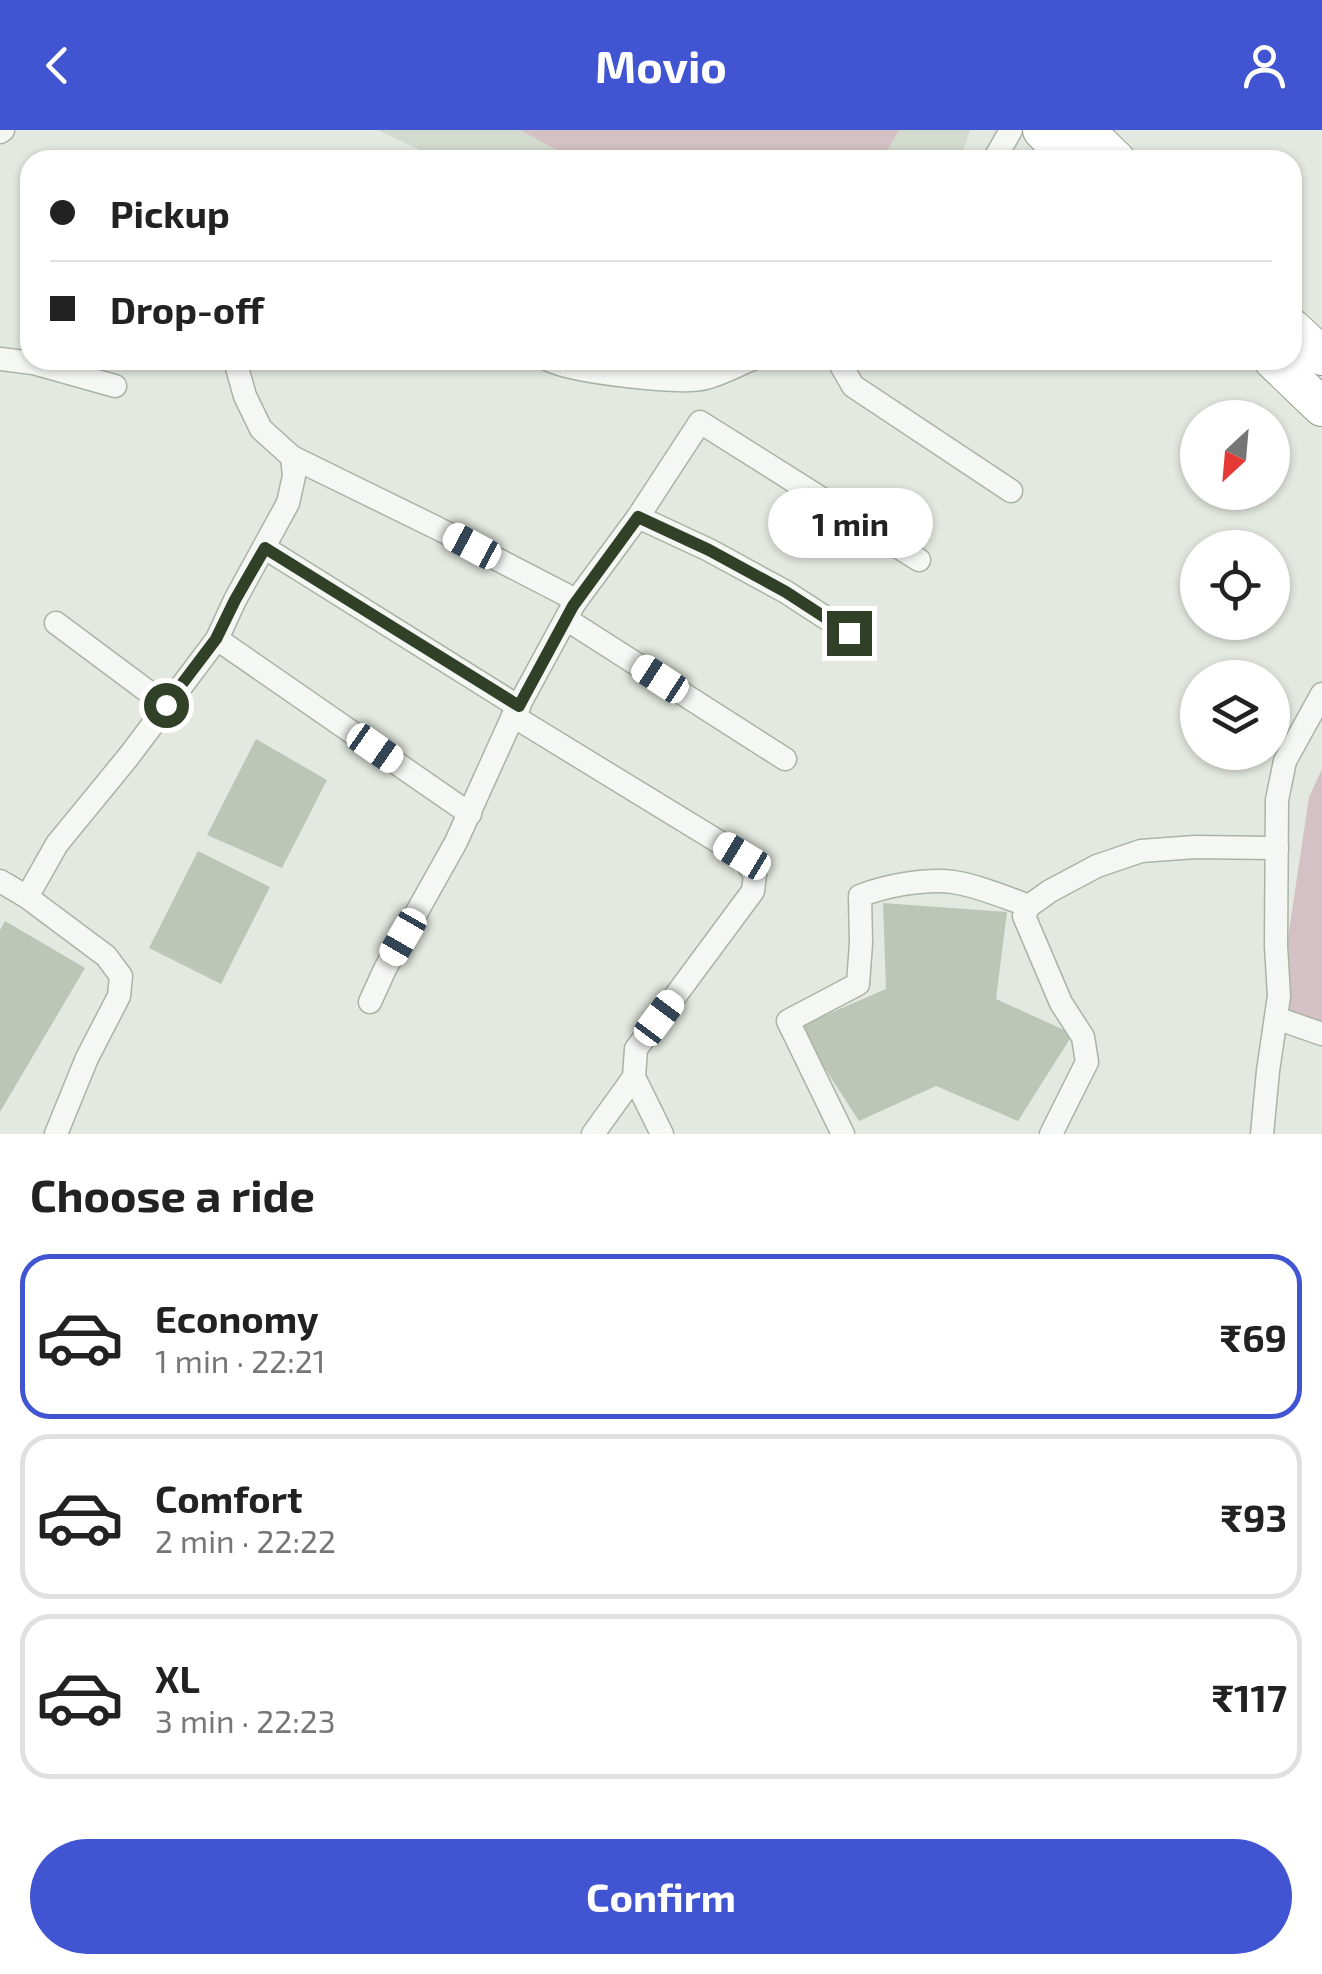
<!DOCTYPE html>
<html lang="en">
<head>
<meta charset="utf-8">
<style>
	:root { --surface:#fff; --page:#f6f6f6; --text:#222; --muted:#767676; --line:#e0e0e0; --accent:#4155d2 }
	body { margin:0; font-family:"Exo 2",sans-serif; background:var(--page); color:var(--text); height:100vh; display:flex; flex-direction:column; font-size:38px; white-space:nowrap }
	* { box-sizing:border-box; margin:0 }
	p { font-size:32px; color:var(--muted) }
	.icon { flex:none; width:55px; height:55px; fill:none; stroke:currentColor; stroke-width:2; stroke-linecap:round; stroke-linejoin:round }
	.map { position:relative; height:1004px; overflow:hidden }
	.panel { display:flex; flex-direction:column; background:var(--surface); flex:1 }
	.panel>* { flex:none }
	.guide { position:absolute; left:20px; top:20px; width:1282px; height:220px; border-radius:30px; box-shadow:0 2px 8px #0004; display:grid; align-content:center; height:220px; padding:0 30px; background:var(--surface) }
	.needle { width:65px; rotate:206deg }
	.controls { position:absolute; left:1180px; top:270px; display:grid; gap:20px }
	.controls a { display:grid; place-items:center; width:110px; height:110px; border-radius:50%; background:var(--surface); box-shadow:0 2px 8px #0004; font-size:50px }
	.end { position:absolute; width:45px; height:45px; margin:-22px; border:12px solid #314128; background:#fff; box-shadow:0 0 0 5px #fff }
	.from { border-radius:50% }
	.bubble { position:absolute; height:70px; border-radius:35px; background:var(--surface); box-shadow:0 2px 8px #0004; font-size:32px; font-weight:700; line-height:70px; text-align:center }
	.car { position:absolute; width:30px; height:60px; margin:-30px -15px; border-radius:12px; box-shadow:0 0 8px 2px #0007; background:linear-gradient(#fff 24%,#345 0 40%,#fff 0 76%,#345 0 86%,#fff 0) }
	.guide b { display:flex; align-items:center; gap:35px; height:95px; font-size:38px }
	.guide b+b { border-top:2px solid var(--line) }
	.guide i { width:25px; height:25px; background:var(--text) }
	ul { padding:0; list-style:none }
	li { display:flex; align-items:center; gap:30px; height:165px; margin:0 20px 15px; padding:0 10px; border:5px solid var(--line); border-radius:30px }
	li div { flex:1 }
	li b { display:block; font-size:38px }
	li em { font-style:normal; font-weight:700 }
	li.selected { border-color:var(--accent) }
	li>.icon { width:90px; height:90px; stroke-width:1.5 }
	h2 { padding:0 30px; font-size:45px; line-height:120px }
	.action { display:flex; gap:20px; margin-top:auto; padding:20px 30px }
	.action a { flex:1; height:115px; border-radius:60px; background:var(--accent); color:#fff; font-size:40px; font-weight:700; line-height:115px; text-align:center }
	header { display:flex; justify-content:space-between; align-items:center; height:130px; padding:0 30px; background:var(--accent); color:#fff; font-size:45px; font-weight:700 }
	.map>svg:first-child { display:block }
</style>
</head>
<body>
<header><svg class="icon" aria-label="back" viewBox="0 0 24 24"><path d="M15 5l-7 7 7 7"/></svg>Movio<svg class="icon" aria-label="person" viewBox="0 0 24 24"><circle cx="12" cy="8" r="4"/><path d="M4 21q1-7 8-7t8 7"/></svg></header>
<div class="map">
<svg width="1322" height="1004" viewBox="0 0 1322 1004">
	<rect width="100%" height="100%" fill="#e3e9e0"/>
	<path fill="#d2dbce" d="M378,0H970L960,30H441Z"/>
	<g fill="#d4c1c5">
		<path d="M520,0H899L882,30H575Z"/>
		<path d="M1322,639V905L1276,888L1309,667Z"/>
	</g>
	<g fill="#bcc6b7">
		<path d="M256,609L327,650L282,738L207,705Z"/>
		<path d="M198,721L270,757L221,854L149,818Z"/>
		<path d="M883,773L1007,782L996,869L1073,904L1018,991L936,956L859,991L798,897L886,859Z"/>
		<path d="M5,791L85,838L0,982V800Z"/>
	</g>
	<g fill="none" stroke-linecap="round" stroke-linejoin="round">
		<g stroke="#aab3a5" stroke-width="25">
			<g id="minor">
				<path d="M0,2L3,0"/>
				<path d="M994,30L1011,0"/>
				<path d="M0,229L33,233L115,256"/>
				<path d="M549,230C573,242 681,255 706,248C721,244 736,236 750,230"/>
				<path d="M838,230L853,256L1011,361"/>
				<path d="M292,327L437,398L576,470L513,586L456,712L385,839L370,872"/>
				<path d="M638,387L709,420L786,462L849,503"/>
				<path d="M265,418L519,577"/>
				<path d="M573,475L638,387L700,292L919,430"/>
				<path d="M566,489L785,629"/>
				<path d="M56,493L166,575"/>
				<path d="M217,509L470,684"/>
				<path d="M513,586L742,726L755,745L753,761L636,919L634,947L662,1004"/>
				<path d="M0,751L27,767"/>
				<path d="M1276,888L1322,904"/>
				<path d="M56,1004L87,928L119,866L121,846L106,826L27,767L57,714L129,626L217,509L235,470L288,373L294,346L292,327L261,299L245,266L236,234L237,230"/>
				<path d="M593,1004L634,947"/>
				<path d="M843,1004L788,891L858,854L861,813L860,766C884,756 926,748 953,752C979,756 1004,767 1029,776"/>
				<path d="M1051,1004L1087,932L1083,907L1061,873L1024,786L1029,776L1050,761L1097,736L1141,721L1195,717L1277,718"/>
				<path d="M1262,1004L1268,941L1279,866L1276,816L1277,670L1285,631L1322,564"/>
			</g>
		</g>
		<g stroke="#91a087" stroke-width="40">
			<g id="trunk">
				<path d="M1042,0L1072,30"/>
				<path d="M1085,0L1116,30"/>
				<path d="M1292,198L1322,226"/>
				<path d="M1273,230L1322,277"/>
			</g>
		</g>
		<use href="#minor" stroke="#f4f7f3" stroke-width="22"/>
		<use href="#trunk" stroke="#fff" stroke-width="38"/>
	</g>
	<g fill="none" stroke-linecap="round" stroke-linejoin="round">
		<path stroke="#314128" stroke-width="12" d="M166,575L216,509L235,470L265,418L519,576L573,476L638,387L709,420L786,462L849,503"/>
	</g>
</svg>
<div class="controls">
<a><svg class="needle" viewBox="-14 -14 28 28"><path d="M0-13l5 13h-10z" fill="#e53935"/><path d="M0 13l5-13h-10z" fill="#767676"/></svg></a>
<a><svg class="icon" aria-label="locate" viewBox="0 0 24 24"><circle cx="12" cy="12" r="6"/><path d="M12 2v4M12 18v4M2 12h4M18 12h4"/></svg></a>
<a><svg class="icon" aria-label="layers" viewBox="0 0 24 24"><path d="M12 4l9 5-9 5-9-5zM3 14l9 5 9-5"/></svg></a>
</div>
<i class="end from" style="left:166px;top:575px"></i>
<i class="end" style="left:849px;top:503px"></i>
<div class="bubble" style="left:768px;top:358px;width:165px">1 min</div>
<i class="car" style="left:472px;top:416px;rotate:298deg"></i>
<i class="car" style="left:660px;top:549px;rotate:303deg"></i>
<i class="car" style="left:375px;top:618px;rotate:125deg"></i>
<i class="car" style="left:742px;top:726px;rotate:301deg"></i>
<i class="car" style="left:403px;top:807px;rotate:210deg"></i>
<i class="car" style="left:659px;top:888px;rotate:37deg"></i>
<div class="guide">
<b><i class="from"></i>Pickup</b>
<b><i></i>Drop-off</b>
</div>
</div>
<section class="panel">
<h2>Choose a ride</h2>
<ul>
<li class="selected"><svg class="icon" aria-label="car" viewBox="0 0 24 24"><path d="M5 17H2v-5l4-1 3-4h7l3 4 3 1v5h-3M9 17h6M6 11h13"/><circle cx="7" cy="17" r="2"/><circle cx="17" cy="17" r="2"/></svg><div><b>Economy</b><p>1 min · 22:21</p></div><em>₹69</em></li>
<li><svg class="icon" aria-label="car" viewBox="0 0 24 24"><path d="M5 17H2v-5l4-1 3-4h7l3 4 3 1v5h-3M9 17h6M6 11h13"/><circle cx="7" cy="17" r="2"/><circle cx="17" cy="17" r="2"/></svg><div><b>Comfort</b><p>2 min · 22:22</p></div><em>₹93</em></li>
<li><svg class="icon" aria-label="car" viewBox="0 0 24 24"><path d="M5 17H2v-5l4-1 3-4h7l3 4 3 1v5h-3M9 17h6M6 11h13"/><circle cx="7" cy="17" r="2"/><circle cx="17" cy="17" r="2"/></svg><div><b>XL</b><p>3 min · 22:23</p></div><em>₹117</em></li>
</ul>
<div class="action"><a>Confirm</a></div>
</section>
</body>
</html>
